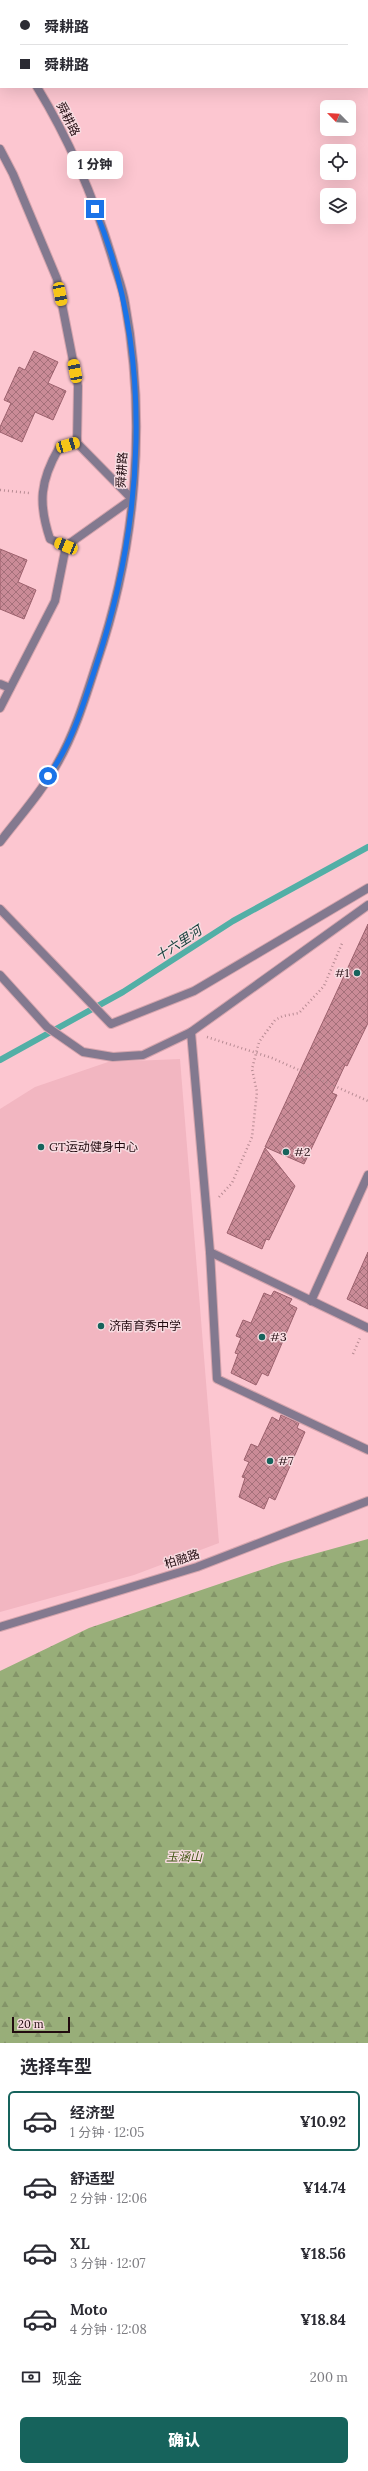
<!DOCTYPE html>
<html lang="zh">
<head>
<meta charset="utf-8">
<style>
	:root { --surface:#fff; --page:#f7f7f7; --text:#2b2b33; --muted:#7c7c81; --line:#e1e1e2; --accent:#16635c }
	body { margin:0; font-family:Lora,"Noto Sans SC",serif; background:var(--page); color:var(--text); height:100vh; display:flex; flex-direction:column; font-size:15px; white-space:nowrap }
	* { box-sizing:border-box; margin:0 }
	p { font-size:13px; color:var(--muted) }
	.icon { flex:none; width:22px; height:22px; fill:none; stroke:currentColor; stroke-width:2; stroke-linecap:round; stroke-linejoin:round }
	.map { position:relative; height:2043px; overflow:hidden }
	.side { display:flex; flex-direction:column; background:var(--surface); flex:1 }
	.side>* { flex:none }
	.guide { position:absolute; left:0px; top:0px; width:368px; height:88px; box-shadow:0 4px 16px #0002; display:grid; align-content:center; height:88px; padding:0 20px; background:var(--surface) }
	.needle { width:26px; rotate:294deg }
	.buttons { position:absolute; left:320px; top:100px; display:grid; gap:8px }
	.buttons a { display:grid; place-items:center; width:36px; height:36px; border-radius:6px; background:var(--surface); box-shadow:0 4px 16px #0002; font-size:20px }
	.scale { position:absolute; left:12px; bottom:10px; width:58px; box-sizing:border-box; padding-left:4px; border:2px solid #210b10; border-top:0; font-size:11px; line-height:14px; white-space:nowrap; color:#210b10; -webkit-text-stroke:3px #f7dbe0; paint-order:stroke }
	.end { position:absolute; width:18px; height:18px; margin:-9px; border:5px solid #1a73e8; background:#fff; box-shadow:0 0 0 2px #fff }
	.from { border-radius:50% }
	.bubble { position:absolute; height:28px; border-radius:6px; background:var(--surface); box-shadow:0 4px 16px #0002; font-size:13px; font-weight:800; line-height:28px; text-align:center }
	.car { position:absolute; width:12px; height:24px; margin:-12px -6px; border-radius:5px; box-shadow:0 0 3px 1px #0007; background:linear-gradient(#f5c518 24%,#345 0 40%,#f5c518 0 76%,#345 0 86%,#f5c518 0) }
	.guide b { display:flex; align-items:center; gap:14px; height:38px; font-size:15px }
	.guide b+b { border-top:1px solid var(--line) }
	.guide i { width:10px; height:10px; background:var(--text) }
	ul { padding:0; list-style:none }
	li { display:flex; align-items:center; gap:12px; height:60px; margin:0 8px 6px; padding:0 12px; border:2px solid transparent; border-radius:6px }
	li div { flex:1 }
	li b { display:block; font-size:15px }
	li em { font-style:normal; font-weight:800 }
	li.current { border-color:var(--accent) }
	li>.icon { width:36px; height:36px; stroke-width:1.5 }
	h2 { padding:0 20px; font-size:18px; line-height:48px }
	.pay { display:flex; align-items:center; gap:10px; height:44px; padding:0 20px; font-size:15px }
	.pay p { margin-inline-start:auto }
	.cta { display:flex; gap:8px; margin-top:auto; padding:8px 20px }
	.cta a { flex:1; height:46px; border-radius:6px; background:var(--accent); color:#fff; font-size:16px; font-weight:800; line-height:46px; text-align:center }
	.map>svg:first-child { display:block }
</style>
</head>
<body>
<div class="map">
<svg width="368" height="2043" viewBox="0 0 368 2043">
	<defs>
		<pattern id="forest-firs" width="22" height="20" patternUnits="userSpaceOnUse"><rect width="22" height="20" fill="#98ae79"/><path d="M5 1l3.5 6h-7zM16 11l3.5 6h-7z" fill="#839468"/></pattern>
		<pattern id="building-cross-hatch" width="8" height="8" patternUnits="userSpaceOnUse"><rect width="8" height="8" fill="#ca8b97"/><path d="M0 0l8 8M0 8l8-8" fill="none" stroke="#a4707a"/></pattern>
	</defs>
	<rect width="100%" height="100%" fill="#fcc6d0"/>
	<path fill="#f2b6c1" d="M180,1059L219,1543L134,1575L0,1612V1109L35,1087L108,1062Z"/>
	<path fill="url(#forest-firs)" d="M368,1539V2043H0V1671L89,1628L281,1563Z"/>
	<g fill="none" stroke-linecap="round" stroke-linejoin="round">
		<path stroke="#52afa6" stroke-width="6" d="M0,1060L123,992L233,921L368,847"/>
	</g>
	<g fill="url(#building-cross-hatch)" stroke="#9c616d">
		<path d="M34,351L58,362L48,383L66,391L53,420L35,412L22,442L0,432V427L11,403L4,400L19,367L25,370Z"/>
		<path d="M0,549L27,560L18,582L36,590L24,619L0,609Z"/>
		<path d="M368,924V1023L347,1066L345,1065L332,1093L337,1095L304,1164L265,1147Z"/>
		<path d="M265,1148L295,1186L269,1240L266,1239L262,1249L227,1233Z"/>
		<path d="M368,1252V1309L347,1299Z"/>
		<path d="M274,1291L292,1299L289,1304L297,1308L268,1376L262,1373L256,1385L231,1373L238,1354L235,1353L241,1338L236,1336L243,1320L251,1323L264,1293L271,1296Z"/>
		<path d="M281,1415L299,1423L297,1428L305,1432L275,1500L269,1497L264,1509L239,1497L245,1478L242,1477L249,1462L244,1460L251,1444L258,1447L272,1417L279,1421Z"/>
	</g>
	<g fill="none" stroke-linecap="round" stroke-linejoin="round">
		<g stroke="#d5a4ad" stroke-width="10">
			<g id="service">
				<path d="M0,149L13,174L57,279L78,386L77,443L59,448C40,481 38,503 50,539L66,546L55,601L0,708"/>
				<path d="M66,546L132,499L77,443"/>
				<path d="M0,684L10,688"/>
				<path d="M311,1301L368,1175"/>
			</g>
		</g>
		<g stroke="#d5a4ad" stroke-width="10">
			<g id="minor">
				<path d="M0,909L111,1024L194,991L368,888"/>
				<path d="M0,975L47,1027L83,1052L113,1057L143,1055L191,1032L210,1252L368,1328"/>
				<path d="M191,1032L368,905"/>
				<path d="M210,1252L217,1379L368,1450"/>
			</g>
		</g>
		<g stroke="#d5a4ad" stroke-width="10">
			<g id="tertiary">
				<path d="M0,34L1,36"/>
				<path d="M0,842C19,817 42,792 57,764C75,733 86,696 97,662C136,548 147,422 125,303C123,290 118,277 114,264C96,203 70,141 37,87"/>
				<path d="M0,1627L197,1567L368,1501"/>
			</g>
		</g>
		<g stroke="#b78b93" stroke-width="2.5" stroke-dasharray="1 3" stroke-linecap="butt">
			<path d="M0,490L29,493"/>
			<path d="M207,1037L272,1058L368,1101"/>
			<path d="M219,1197L232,1183L252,1137L257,1092L252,1069L259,1042L275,1020L283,1016L299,1013L324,986L343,941"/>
			<path d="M353,1354L360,1338"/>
		</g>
		<use href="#service" stroke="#83798f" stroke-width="8"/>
		<use href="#minor" stroke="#83798f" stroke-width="8"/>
		<use href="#tertiary" stroke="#83798f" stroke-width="8"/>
	</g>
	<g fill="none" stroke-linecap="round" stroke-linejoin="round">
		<path stroke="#1a73e8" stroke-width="5" d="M48,776C70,747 82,709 93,675C144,526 156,357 95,209"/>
	</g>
	<g fill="#16635c" stroke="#f7dbe0" stroke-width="1.5">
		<circle cx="357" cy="973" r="4"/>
		<circle cx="41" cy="1147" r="4"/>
		<circle cx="286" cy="1152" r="4"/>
		<circle cx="101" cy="1326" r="4"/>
		<circle cx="262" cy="1337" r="4"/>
		<circle cx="270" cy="1461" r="4"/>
	</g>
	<g text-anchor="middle" stroke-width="3" stroke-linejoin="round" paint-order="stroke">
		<g font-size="12" fill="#210b10" stroke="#f7dbe0">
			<text transform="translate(68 119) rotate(63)" y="4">舜耕路</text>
			<text transform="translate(122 470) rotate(-87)" y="4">舜耕路</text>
			<text transform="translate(182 1559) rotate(-18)" y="4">柏融路</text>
		</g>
		<g font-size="12" fill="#210b10" stroke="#f7dbe0" text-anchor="start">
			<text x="349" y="977" text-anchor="end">#1</text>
			<text x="49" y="1151">GT运动健身中心</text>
			<text x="294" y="1156">#2</text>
			<text x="109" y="1330">济南育秀中学</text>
			<text x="270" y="1341">#3</text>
			<text x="278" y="1465">#7</text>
		</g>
		<g font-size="12" font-style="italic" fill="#3f5512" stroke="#f7dbe0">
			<text x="184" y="1861">玉涵山</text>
		</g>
		<g font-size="13" font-style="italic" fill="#113d39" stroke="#f7dbe0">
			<text transform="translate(178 943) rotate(-33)" y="5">十六里河</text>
		</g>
	</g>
</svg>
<div class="buttons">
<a><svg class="needle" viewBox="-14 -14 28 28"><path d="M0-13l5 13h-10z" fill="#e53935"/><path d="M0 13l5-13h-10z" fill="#7c7c81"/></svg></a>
<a><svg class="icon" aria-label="locate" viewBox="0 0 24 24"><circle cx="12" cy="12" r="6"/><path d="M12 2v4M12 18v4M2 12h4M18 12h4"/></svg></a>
<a><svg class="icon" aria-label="layers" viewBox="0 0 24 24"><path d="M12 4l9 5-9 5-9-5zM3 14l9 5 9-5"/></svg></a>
</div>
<div class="scale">20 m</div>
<i class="end from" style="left:48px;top:776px"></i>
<i class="end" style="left:95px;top:209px"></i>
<div class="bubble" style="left:67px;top:151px;width:56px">1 分钟</div>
<i class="car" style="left:60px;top:294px;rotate:169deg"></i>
<i class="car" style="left:75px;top:371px;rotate:349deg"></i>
<i class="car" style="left:68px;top:445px;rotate:74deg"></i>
<i class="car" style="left:66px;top:546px;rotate:292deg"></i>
<div class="guide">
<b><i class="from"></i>舜耕路</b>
<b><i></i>舜耕路</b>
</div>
</div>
<section class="side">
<h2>选择车型</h2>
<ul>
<li class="current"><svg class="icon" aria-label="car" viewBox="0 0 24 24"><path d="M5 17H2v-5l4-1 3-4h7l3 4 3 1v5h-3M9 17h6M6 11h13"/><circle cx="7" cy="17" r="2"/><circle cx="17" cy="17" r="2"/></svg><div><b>经济型</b><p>1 分钟 · 12:05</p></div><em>¥10.92</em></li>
<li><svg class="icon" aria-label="car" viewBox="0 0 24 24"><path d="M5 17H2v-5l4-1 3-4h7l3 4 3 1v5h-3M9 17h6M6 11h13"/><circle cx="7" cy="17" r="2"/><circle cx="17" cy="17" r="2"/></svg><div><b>舒适型</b><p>2 分钟 · 12:06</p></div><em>¥14.74</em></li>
<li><svg class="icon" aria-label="car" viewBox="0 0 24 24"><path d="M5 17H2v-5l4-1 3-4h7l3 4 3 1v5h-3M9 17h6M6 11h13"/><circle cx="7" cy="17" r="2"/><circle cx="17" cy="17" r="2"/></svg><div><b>XL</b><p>3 分钟 · 12:07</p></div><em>¥18.56</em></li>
<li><svg class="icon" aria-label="car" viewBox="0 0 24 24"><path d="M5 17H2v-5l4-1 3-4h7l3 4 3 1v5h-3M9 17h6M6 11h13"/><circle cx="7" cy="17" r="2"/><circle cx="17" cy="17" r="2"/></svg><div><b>Moto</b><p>4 分钟 · 12:08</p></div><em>¥18.84</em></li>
</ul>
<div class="pay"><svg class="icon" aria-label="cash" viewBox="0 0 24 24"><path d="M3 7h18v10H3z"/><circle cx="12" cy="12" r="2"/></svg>现金<p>200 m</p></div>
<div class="cta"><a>确认</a></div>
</section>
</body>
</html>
